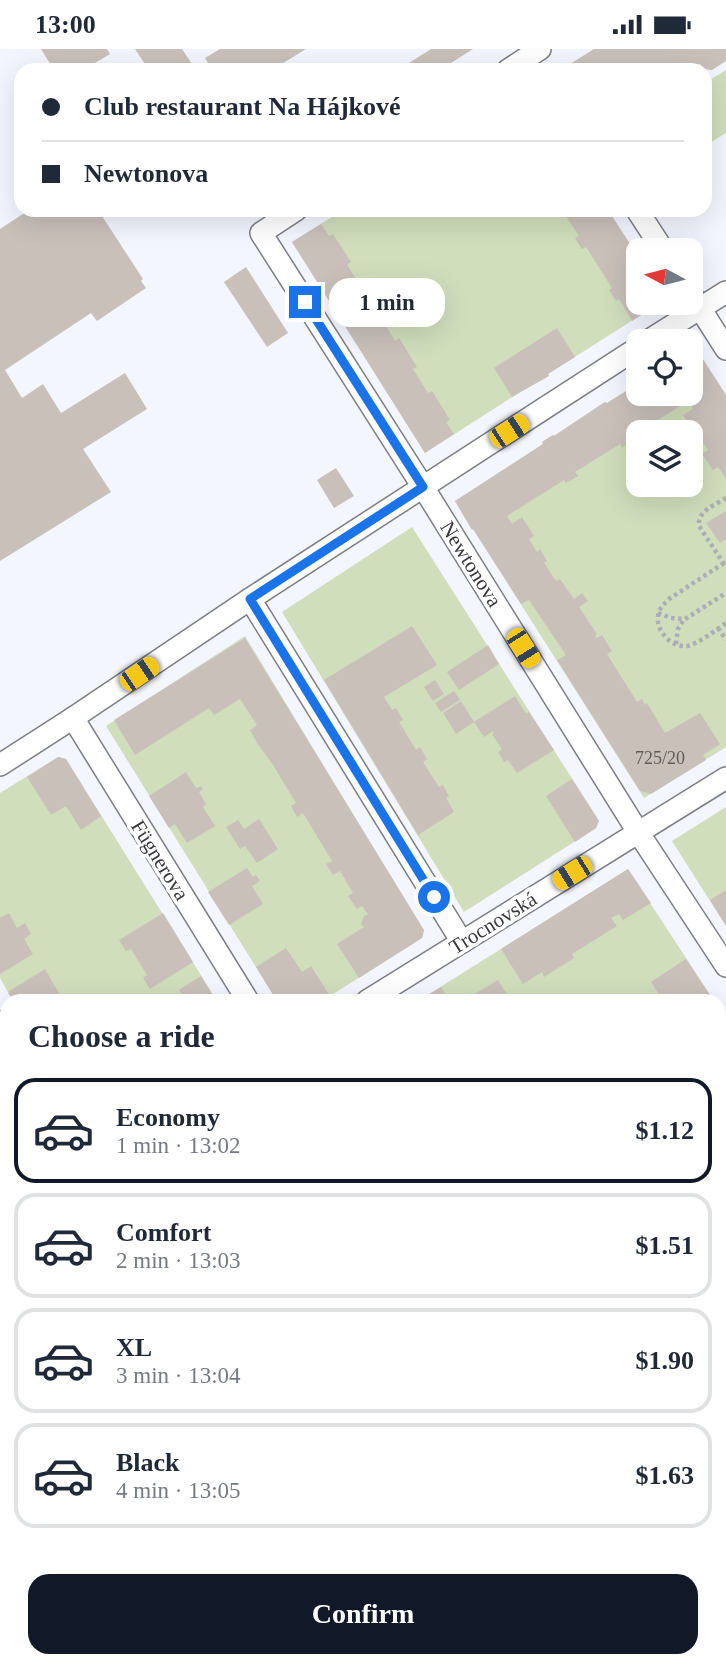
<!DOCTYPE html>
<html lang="en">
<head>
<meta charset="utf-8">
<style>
	:root { --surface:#fff; --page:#f6f6f7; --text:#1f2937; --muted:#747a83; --line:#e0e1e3; --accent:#111827 }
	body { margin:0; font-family:"Times New Roman",serif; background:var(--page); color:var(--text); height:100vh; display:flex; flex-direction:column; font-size:26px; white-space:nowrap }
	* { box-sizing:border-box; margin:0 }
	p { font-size:23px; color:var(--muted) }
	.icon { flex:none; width:38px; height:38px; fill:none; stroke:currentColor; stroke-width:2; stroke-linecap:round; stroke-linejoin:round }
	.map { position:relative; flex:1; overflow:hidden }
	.drawer { position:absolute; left:0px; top:945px; width:726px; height:674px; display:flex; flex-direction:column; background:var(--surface); border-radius:21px 21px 0 0; box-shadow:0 7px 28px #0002 }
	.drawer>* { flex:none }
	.top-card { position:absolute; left:14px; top:14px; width:698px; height:154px; border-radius:21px; box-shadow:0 7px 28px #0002; display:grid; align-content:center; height:154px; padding:0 28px; background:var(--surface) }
	.needle { width:46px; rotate:277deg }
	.buttons { position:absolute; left:626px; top:189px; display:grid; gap:14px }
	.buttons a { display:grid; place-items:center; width:77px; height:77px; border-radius:14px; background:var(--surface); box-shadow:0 7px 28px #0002; font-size:35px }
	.end { position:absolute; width:32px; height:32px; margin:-16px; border:9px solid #1a73e8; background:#fff; box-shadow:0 0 0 4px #fff }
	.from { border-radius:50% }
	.bubble { position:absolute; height:49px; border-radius:21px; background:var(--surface); box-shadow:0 7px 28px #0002; font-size:23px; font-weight:600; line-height:49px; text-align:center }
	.car { position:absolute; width:21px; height:42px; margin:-21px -10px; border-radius:9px; box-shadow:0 0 5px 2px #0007; background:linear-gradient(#f5c518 24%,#345 0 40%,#f5c518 0 76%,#345 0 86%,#f5c518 0) }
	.top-card b { display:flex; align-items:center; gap:24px; height:66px; font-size:26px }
	.top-card b+b { border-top:2px solid var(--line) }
	.top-card i { width:18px; height:18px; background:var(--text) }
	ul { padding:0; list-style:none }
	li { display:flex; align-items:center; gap:21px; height:105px; margin:0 14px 10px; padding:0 14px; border:4px solid var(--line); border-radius:21px }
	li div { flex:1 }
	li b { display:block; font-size:26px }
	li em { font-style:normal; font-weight:600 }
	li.current { border-color:var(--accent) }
	li>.icon { width:63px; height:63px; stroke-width:1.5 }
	h2 { padding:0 28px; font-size:32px; line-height:84px }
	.button { display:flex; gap:14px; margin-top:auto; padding:14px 28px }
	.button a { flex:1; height:80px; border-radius:21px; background:var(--accent); color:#fff; font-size:28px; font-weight:600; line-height:80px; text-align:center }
	.status { display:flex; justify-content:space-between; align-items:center; height:49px; padding:0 35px; background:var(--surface); direction:ltr }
	.status svg { height:19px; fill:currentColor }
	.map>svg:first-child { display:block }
</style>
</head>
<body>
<div class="status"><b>13:00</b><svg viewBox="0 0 49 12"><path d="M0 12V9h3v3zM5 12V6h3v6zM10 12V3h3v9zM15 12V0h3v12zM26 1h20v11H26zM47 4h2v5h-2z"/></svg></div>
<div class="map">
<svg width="726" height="1618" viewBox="0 0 726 1618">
	<rect width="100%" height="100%" fill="#f3f5ff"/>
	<g fill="#d0debc" fill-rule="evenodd">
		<path d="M726,21V84L705,97V34Z"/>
		<path d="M343,161H608L639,209V254H660L548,325L549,327L540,332L539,331L425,404L292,193Z"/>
		<path d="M695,298L726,346V698L644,749L473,480L472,481L455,452L543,395L542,393L553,386L554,387L605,353L607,354L639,334V345H691V300ZM639,383H691V436H639Z"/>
		<path d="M412,478L599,772L596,779L464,863L282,563Z"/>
		<path d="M245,587L424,882L422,889L322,952H277L106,677Z"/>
		<path d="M58,708L66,710L217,952H13L0,929V744Z"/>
		<path d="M726,758V877L672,792Z"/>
		<path d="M628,820L714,952H418Z"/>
		<path d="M719,961L726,971V1178L719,1182Z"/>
		<path d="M7,1205V1363L0,1351V1209Z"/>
		<path d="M182,1612H362L360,1618H172Z"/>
	</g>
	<g fill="#c9c0ba">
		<path d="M41,0H107L110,5L83,21H54Z"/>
		<path d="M135,0H182L196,21H149Z"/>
		<path d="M220,0H306L272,21H212L205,9Z"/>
		<path d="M431,0H473L440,21H398Z"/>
		<path d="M594,0H726V12L712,21L703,20L700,15L690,21H574L570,15Z"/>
		<path d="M29,161H100L101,163L100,164L143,230L141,232L146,239L97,272L91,264L5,321L22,349L43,335L61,364L125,324L147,360L83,400L111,443L0,512V180Z"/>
		<path d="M562,161H608L639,209V254H660L632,272L619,250L616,252L609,241L612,239L586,198L582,200L575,189L579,187Z"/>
		<path d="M321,175L329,187L333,185L351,213L347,216L362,239L366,237L384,266L380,268L388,280L395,292L399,289L417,318L413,320L428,344L432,342L450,371L446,373L454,385L425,404L292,193Z"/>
		<path d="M246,218L288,284L267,298L224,233Z"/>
		<path d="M557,279L575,308L548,325L549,327L512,348L494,319Z"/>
		<path d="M695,298L726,346V430L718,418L713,421L702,405L708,401L696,383L694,384L683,366L693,360L688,352L631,388L633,391L622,399L620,395L575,423L578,427L566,434L564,431L507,467L512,475L522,468L534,487L529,490L537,503L540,500L547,512L544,514L556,532L560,530L574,550L582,544L588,552L579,558L597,585L595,587L597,589L602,586L612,602L607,605L637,653L642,650L645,656L647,654L665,684L700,664L720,695L703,706L706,711L651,745L640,742L557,611L566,606L529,551L521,555L473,480L472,481L455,452L543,395L542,393L553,386L554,387L605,353L607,354L639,334V345H691V300Z"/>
		<path d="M336,419L354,447L334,459L317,431Z"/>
		<path d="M726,462V490L720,494L706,474Z"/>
		<path d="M412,577L437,616L384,648L392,661L396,659L403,671L399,673L416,701L420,698L427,710L423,713L439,738L443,736L449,747L446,749L454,763L418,786L324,631Z"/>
		<path d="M245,589L424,881L422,889L359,929L337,895L364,878L361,875L364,867L368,865L362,857L357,860L348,847L353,844L340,822L333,826L326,815L332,812L303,764L297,768L291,757L296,754L273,716L257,694L250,681L257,676L240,650L214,666L209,659L135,706L114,671Z"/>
		<path d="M488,596L499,615L459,641L447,623Z"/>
		<path d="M435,631L444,645L433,652L424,638Z"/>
		<path d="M454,642L460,651L441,663L435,654Z"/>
		<path d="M515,647L526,665L529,663L554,701L517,724L508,711L504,713L498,703L502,700L492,685L494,684L493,682L484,688L474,673L456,685L443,664L461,652L474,673Z"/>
		<path d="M58,708L66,710L101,767L81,781L66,757L51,766L27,728Z"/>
		<path d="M186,723L196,739L201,737L203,740L199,743L206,755L203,758L215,777L187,794L175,775L169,779L149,747Z"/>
		<path d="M572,730L599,772L596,779L575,793L546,747Z"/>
		<path d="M259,770L278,800L257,814L245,797L240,800L226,778L238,771L244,780Z"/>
		<path d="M247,819L253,828L256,826L260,832L252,837L263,855L229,876L208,843Z"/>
		<path d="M628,820L651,854L623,871L619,865L611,869L617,877L572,905L574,909L544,928L542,923L523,935L501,900Z"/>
		<path d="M726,841V877L710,851Z"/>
		<path d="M9,864L17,879L25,874L31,885L24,890L33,905L0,925V869Z"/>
		<path d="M163,864L193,913L150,940L143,929L147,926L131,900L126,902L119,891Z"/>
		<path d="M286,899L302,923L311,917L330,947L322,952H277L256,918Z"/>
		<path d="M686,910L714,952H663L651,933Z"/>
		<path d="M45,920L63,951L70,947L73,952H13L8,943Z"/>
		<path d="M201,927L215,950L211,952H192L190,948L185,951L179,941Z"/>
		<path d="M498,931L511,952H464L466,950Z"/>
		<path d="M441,938L450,952H418Z"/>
		<path d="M719,961L726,971V984L719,989Z"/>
		<path d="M0,1041L7,1052V1130L0,1135Z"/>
		<path d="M726,1104V1144L719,1149V1108Z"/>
		<path d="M726,1468V1494L719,1483V1472Z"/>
		<path d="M468,1612H534L523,1618H472Z"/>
	</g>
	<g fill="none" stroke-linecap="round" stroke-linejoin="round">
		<g stroke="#7c7e87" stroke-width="24">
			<g id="street">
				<path d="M508,21L540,0"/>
				<path d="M296,161L261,184L423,438L638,783L726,917"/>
				<path d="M637,161L663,201"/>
				<path d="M691,245L726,300"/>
				<path d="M648,292L726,243"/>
				<path d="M250,550L462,893"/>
				<path d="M73,669L248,952"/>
				<path d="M0,716L73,669L250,550L639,298"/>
				<path d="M367,952L726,729"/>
				<path d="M0,973L7,985"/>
				<path d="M0,1181L7,1177"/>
				<path d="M719,1375L726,1371"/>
				<path d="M0,1380L7,1392"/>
				<path d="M392,1618L393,1612"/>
			</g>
		</g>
		<g stroke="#7c7e87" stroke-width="33">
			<path id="secondary" d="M719,1238L726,1234"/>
		</g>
		<g stroke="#acaeb6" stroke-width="4.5" stroke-dasharray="3.5 3.5" stroke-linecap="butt">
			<path d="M726,449C715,456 697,462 699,477L726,518"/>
			<path d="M724,514L669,550C665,554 661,557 659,563C653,579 670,599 687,597C698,595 716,581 726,574"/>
			<path d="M658,564L671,569L685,570L726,544"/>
			<path d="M718,579L726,591"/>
			<path d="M676,595L678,580L684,570"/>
			<path d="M719,1285L726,1281"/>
			<path d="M719,1573L726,1569"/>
			<path d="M719,1602L726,1617"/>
			<path d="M450,1612L453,1618"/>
			<path d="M8,1618L9,1614L14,1612"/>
			<path d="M151,1618L161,1612"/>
			<path d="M552,1618L562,1612"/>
			<path d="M677,1618L679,1612"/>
		</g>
		<use href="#street" stroke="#fff" stroke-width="21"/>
		<use href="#secondary" stroke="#fff" stroke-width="30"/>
		<g stroke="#7e7f85" stroke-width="2">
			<path d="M719,1232L726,1228"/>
			<path d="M719,1245L726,1241"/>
			<path d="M66,1618L79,1612"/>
			<path d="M96,1618L108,1612"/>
		</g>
	</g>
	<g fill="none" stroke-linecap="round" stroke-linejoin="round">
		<path stroke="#1a73e8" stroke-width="9" d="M305,253L423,438L250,550L434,848"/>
	</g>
	<g text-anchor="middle" stroke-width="7" stroke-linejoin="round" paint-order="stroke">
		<g font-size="18" fill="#5d5c5d">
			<text x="660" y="715">725/20</text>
		</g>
		<g font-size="21" fill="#393a3e" stroke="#fff">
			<text transform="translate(471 515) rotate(58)" y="7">Newtonova</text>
			<text transform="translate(160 811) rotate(58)" y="7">Fügnerova</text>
			<text transform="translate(493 874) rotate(-32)" y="7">Trocnovská</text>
		</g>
	</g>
</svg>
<div class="buttons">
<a><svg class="needle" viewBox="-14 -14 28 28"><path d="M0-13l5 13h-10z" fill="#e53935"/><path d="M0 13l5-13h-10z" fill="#747a83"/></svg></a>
<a><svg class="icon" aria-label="locate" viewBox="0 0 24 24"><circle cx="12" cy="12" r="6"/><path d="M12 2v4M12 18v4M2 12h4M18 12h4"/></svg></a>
<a><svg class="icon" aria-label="layers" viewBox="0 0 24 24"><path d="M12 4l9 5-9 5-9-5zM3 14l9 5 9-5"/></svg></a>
</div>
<i class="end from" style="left:434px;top:848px"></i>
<i class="end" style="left:305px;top:253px"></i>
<div class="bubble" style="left:329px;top:229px;width:116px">1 min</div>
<i class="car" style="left:509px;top:382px;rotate:57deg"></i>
<i class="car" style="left:523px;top:599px;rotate:148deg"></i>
<i class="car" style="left:139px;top:625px;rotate:56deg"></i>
<i class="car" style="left:572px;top:824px;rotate:238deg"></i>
<div class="top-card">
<b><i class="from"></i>Club restaurant Na Hájkové</b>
<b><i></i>Newtonova</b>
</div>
<section class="drawer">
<h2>Choose a ride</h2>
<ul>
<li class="current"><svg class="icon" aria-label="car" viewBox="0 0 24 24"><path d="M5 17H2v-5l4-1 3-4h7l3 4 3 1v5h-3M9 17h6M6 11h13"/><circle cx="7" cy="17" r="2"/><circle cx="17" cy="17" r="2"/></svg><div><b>Economy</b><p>1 min · 13:02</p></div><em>$1.12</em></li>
<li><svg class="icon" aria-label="car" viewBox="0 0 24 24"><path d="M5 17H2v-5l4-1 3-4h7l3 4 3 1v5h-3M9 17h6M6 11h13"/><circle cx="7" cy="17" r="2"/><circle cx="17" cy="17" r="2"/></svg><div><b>Comfort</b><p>2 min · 13:03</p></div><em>$1.51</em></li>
<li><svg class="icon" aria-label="car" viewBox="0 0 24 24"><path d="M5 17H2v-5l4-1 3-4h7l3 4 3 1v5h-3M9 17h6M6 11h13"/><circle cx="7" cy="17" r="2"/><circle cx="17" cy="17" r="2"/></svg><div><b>XL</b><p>3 min · 13:04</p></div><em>$1.90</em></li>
<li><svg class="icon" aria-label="car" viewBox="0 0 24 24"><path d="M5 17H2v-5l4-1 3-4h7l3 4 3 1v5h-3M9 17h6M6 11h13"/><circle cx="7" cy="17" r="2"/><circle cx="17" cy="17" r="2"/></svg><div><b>Black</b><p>4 min · 13:05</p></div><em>$1.63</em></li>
</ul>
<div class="button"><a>Confirm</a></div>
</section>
</div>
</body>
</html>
